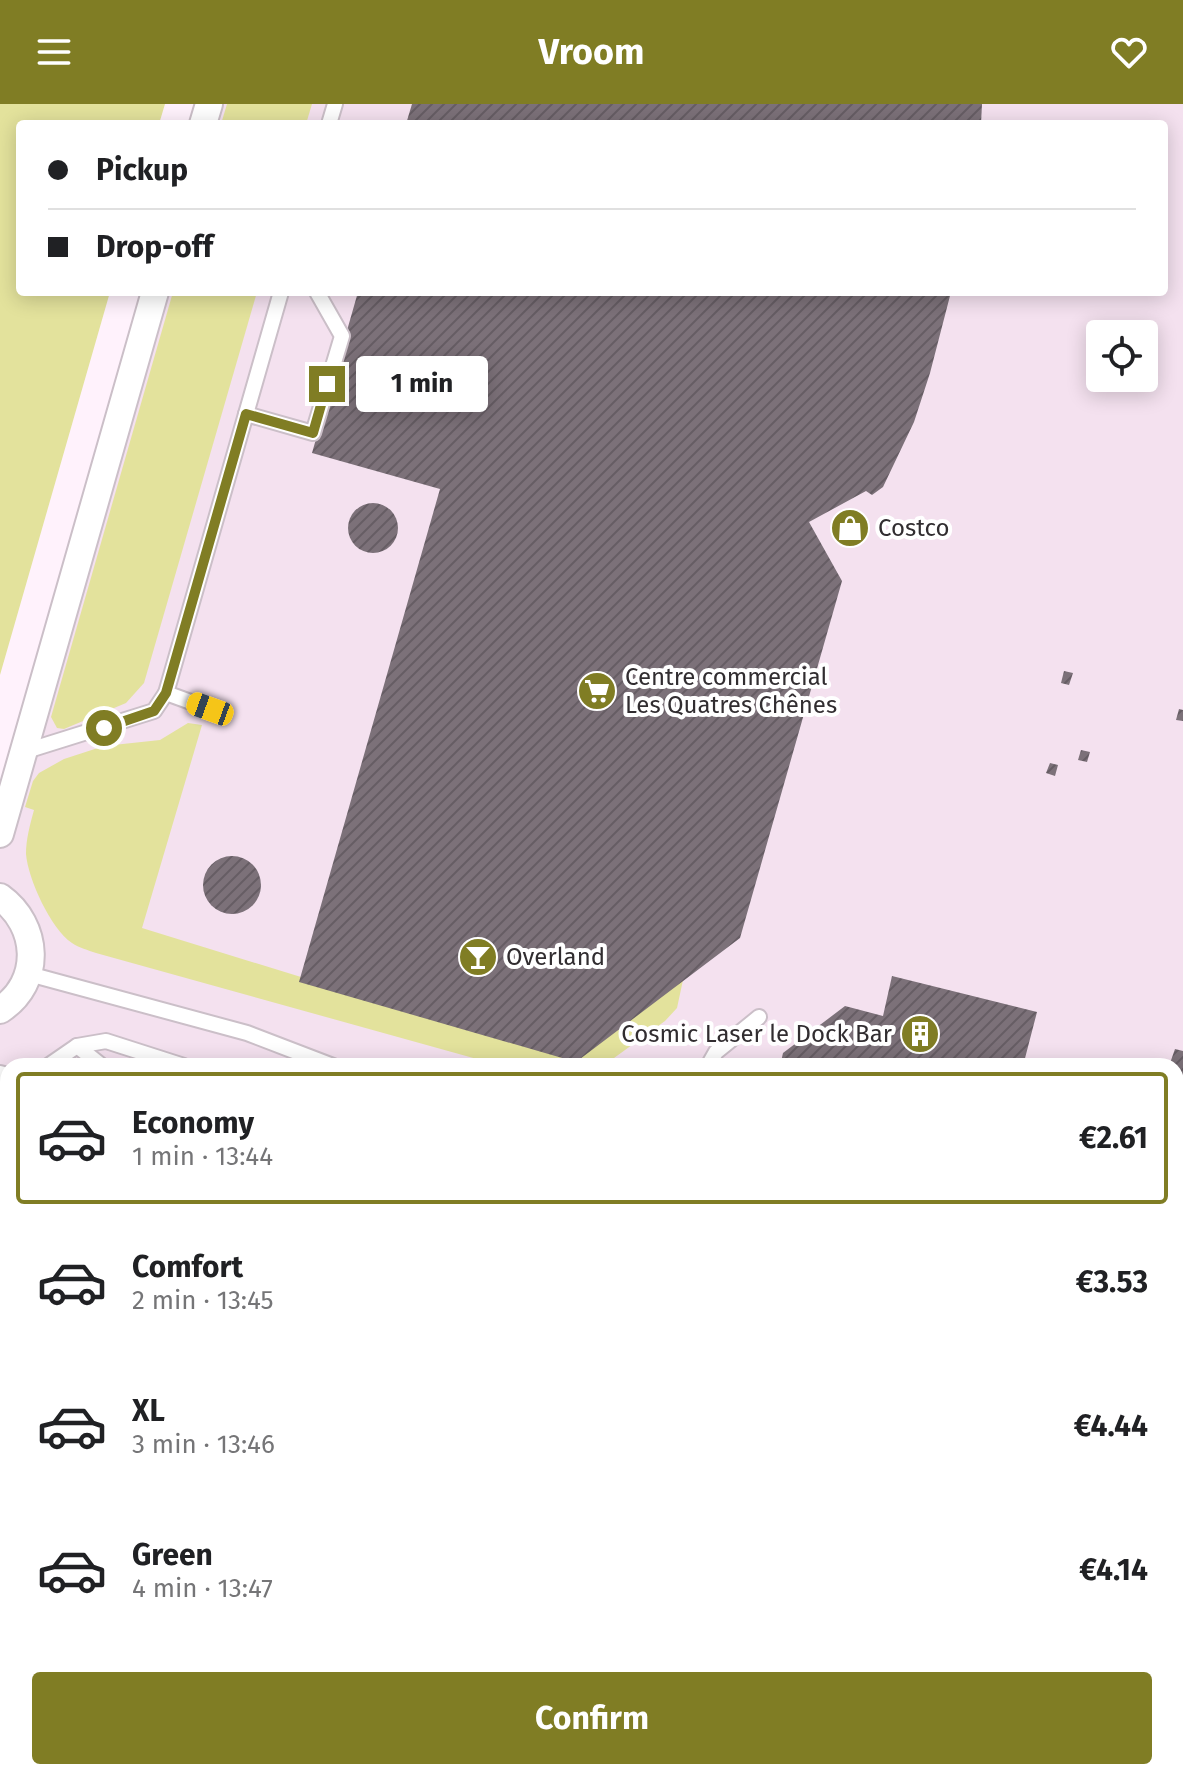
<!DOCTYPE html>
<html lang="en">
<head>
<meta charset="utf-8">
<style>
	:root { --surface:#fff; --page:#f2f2f2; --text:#202124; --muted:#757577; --line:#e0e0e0; --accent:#807d24 }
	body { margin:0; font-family:"Fira Sans",sans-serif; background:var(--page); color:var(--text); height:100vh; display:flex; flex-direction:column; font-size:30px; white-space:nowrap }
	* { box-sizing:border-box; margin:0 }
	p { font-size:26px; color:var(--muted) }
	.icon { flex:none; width:44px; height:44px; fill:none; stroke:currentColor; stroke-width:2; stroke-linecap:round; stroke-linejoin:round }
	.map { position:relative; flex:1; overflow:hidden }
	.side { position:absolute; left:0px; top:954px; width:1184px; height:722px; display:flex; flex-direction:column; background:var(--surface); border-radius:24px 24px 0 0; box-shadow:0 4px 20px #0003 }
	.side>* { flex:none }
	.top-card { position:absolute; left:16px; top:16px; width:1152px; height:176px; border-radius:8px; box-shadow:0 4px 20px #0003; display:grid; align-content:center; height:176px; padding:0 32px; background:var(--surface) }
	.buttons { position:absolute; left:1086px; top:216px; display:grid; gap:16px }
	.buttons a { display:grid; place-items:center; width:72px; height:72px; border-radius:8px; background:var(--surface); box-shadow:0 4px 20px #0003; font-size:40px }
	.end { position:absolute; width:36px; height:36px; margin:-18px; border:10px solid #807d24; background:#fff; box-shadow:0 0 0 4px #fff }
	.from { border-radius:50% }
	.bubble { position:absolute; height:56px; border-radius:8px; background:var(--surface); box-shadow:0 4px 20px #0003; font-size:26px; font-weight:700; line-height:56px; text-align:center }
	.car { position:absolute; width:24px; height:48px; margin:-24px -12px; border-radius:10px; box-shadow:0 0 6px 2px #0007; background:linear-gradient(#f5c518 24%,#345 0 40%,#f5c518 0 76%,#345 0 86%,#f5c518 0) }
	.top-card b { display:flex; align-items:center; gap:28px; height:76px; font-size:30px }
	.top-card b+b { border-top:2px solid var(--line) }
	.top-card i { width:20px; height:20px; background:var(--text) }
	ul { padding:14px 0 0; list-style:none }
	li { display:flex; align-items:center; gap:24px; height:132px; margin:0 16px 12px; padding:0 16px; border:4px solid transparent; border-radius:8px }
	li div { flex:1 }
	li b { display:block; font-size:30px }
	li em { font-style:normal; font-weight:700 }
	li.selected { border-color:var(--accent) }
	li>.icon { width:72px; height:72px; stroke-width:1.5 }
	.primary-button { display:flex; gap:16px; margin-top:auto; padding:16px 32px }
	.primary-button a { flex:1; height:92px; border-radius:8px; background:var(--accent); color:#fff; font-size:32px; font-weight:700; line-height:92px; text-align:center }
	header { display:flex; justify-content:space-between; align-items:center; height:104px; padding:0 32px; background:var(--accent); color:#fff; font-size:36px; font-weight:700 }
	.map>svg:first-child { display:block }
</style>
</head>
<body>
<header><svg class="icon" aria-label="menu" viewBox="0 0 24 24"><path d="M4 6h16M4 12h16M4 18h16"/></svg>Vroom<svg class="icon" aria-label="heart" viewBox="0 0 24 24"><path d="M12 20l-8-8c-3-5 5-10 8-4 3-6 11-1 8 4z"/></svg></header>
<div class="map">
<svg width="1183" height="1675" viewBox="0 0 1183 1675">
	<defs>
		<pattern id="building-hatch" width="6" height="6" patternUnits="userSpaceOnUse" patternTransform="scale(2)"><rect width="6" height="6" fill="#7c7179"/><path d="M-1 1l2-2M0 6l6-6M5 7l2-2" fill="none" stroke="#665d64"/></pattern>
	</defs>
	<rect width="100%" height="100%" fill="#fff2fc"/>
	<g fill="#f4e1ef" fill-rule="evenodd">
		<path d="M209,0H1183V1173L1176,1189V962H8V1505L0,1514V730L155,188H1164V20H203ZM1100,230H1144V274H1100Z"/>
		<path d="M1183,1417V1675H1061L1064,1668H1176V1433Z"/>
		<path d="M375,1668H967L964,1675H381Z"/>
	</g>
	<g fill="#e3e29c">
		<path d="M0,0H165L159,20H20V188H110L0,571Z"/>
		<path d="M227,0H312L306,20H221Z"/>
		<path d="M173,188H257L144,579L126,599L64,625L57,624L51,613Z"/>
		<path d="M188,619L202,621L142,824L301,873L683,876L677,904L665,917L603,962H502L96,849C88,846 79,844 72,839C51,825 28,775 26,750C26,735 30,721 34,706L25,703L33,677L39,669L64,655L104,642L160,636Z"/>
	</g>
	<g fill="url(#building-hatch)">
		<path d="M412,0H982L981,20H406Z"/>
		<path d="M358,188H951L930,269L914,318L883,383L872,391L866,387L809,418L842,477L740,834L576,958L299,878L440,385L312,349Z"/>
		<circle cx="373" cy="424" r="25"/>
		<path d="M1064,567L1073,569L1069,581L1061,579Z"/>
		<path d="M1179,605L1183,606V617L1176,616Z"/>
		<path d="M1081,646L1090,648L1087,658L1078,656Z"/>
		<path d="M1050,659L1058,661L1055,672L1046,669Z"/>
		<circle cx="232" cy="781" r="29"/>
		<path d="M892,872L1037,908L1023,962H780L783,949L845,902L883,912Z"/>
		<path d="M1175,945L1183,947V1066L1176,1063V962H1169Z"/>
		<path d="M0,1169L8,1171V1471L0,1480Z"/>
		<path d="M385,1668H421V1675H381L379,1673Z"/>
		<path d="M818,1668H870L867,1675H832Z"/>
		<path d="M878,1668H895L892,1675Z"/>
		<path d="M899,1668H954L951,1675H915Z"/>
	</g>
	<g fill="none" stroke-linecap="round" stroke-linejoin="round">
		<g stroke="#cbbfc8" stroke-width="18">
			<g id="service">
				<path d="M329,20L335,0"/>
				<path d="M246,310L313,329L342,232L317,188"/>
				<path d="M210,605L166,589L281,188"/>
				<path d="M23,648L154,607L166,589"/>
				<path d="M29,870L247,929L333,962"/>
				<path d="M77,942L102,962"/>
				<path d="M48,962L77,942L106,937L184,962"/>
				<path d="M708,962L716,948L759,913"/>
				<path d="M0,969L8,971"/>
				<path d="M0,981L8,1016"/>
				<path d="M0,1096L8,1095"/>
				<path d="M1176,1119L1183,1122"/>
				<path d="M0,1159L8,1161"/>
				<path d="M1176,1432L1183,1435"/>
				<path d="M0,1499L8,1490"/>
				<path d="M924,1675L928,1668"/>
			</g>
		</g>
		<g stroke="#cbbfc8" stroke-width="30">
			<g id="minor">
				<path d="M203,20L209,0"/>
				<path d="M0,730L155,188"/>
				<path d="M0,793C39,821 43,878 0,906"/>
			</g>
		</g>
		<g stroke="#cbbfc8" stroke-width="46">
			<g id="primary">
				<path d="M1176,1256L1183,1240"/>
				<path d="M1176,1339L1183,1323"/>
				<path d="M995,1675L998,1668"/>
				<path d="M1031,1675L1034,1668"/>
			</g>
		</g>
		<use href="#service" stroke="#fff" stroke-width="14"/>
		<use href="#minor" stroke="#fff" stroke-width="26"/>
		<use href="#primary" stroke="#fff" stroke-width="42"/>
	</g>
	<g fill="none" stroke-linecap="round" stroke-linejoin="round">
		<path stroke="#807d24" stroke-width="10" d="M104,624L154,607L166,589L246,310L313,329L327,280"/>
	</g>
	<defs>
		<g id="shop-disc" transform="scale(2)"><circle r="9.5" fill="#807d24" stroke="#fff"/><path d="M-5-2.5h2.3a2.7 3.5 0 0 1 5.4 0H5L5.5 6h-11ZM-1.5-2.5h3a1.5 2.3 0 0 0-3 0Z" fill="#fff"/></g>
		<g id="supermarket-disc" transform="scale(2)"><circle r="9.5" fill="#807d24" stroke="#fff"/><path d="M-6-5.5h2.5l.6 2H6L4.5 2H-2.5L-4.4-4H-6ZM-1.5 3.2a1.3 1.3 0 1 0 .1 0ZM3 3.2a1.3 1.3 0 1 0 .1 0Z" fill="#fff"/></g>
		<g id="bar-disc" transform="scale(2)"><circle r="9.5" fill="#807d24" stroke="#fff"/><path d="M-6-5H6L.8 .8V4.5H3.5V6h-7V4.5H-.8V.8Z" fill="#fff"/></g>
		<g id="building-disc" transform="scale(2)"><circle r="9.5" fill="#807d24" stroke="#fff"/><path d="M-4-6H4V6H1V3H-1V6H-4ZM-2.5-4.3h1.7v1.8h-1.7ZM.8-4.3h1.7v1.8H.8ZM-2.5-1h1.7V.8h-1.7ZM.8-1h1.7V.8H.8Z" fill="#fff"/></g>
	</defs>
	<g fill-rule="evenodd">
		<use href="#shop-disc" x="850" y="424"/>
		<use href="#supermarket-disc" x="597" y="587"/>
		<use href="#bar-disc" x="478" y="853"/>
		<use href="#building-disc" x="920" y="930"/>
	</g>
	<g text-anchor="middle" stroke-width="8" stroke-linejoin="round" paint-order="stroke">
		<g font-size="24" fill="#312d30" stroke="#fff" text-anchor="start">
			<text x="878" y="432">Costco</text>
			<text x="625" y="581">Centre commercial<tspan x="625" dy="28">Les Quatres Chênes</tspan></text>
			<text x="506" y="861">Overland</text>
			<text x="892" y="938" text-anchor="end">Cosmic Laser le Dock Bar</text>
		</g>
	</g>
</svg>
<div class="buttons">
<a><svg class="icon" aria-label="locate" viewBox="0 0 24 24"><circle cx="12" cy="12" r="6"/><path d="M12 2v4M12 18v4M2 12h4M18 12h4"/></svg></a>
</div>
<i class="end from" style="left:104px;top:624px"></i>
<i class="end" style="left:327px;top:280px"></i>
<div class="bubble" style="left:356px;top:252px;width:132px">1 min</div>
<i class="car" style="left:210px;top:605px;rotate:290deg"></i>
<div class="top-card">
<b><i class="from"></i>Pickup</b>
<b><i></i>Drop-off</b>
</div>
<section class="side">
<ul>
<li class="selected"><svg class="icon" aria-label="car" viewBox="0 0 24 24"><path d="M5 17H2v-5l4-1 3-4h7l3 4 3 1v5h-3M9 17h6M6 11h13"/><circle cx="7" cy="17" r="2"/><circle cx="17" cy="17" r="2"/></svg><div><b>Economy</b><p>1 min · 13:44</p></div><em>€2.61</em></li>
<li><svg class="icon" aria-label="car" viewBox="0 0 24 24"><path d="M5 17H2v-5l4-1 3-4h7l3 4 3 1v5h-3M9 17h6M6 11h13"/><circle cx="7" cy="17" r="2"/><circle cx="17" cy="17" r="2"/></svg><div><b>Comfort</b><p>2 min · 13:45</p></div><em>€3.53</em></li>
<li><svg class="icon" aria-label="car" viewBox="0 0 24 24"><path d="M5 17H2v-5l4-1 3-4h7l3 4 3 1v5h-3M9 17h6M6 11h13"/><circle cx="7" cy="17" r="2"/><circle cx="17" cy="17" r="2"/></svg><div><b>XL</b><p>3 min · 13:46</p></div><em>€4.44</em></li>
<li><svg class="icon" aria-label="car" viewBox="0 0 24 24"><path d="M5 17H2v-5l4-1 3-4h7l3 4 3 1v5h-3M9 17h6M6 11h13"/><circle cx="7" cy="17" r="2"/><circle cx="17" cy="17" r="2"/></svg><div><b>Green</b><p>4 min · 13:47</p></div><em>€4.14</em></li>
</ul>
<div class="primary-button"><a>Confirm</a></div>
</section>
</div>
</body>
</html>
